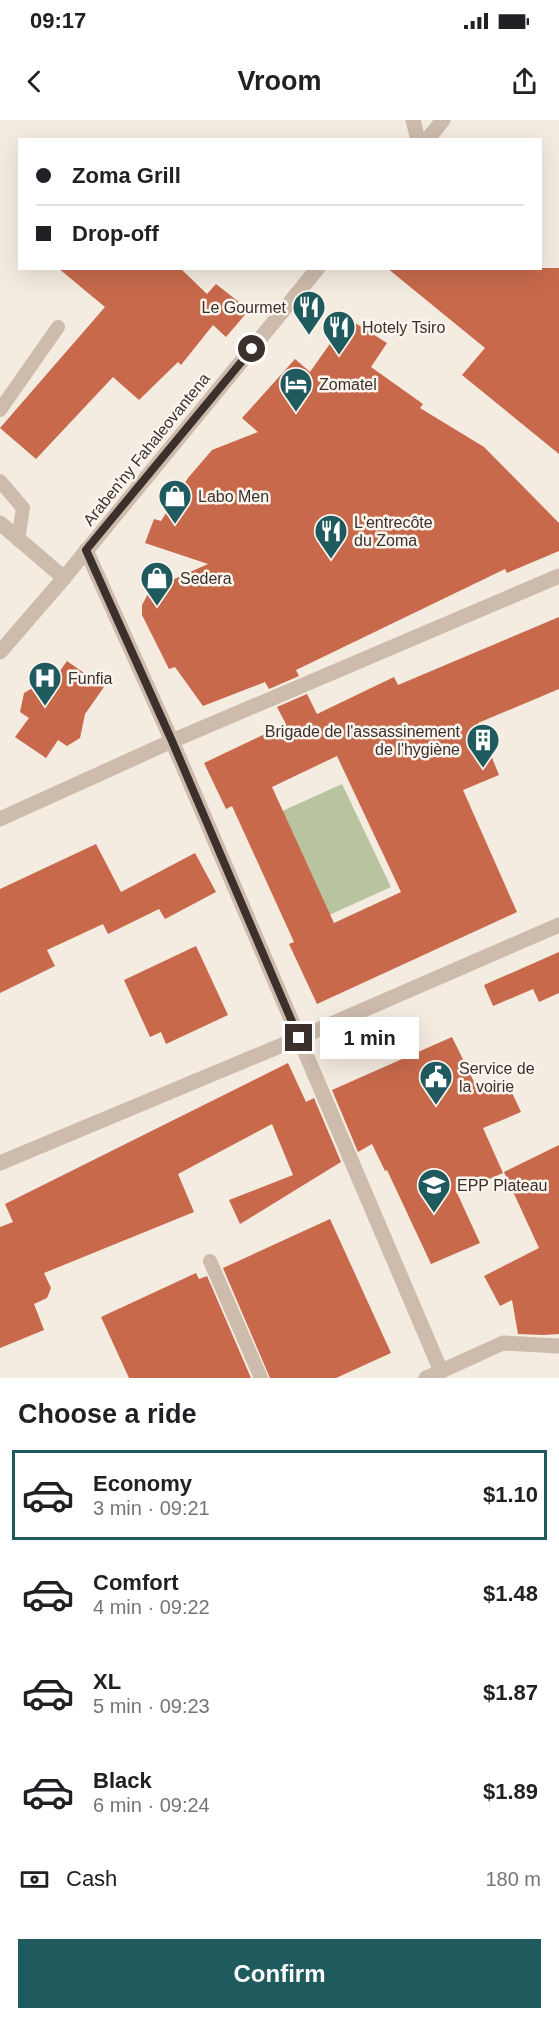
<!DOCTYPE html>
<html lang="en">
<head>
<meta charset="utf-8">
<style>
	:root { --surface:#fff; --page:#f6f6f6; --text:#202124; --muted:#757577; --line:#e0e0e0; --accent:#1f5a5e }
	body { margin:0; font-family:Helvetica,sans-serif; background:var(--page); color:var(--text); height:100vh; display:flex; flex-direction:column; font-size:22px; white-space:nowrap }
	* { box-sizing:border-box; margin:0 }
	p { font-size:20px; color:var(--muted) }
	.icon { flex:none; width:33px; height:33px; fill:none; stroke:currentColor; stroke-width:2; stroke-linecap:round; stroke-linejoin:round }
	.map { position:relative; height:1258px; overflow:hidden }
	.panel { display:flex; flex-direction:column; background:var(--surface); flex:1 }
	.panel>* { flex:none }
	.guide { position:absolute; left:18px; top:18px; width:524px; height:132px; border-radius:0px; box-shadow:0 6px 24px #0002; display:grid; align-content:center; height:132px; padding:0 18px; background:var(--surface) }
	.end { position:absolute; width:27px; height:27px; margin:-14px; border:8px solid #3b302b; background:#fff; box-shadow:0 0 0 3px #fff }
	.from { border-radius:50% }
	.bubble { position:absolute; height:42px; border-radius:0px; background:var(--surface); box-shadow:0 6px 24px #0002; font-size:20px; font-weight:700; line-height:42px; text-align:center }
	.guide b { display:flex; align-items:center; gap:21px; height:57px; font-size:22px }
	.guide b+b { border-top:2px solid var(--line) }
	.guide i { width:15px; height:15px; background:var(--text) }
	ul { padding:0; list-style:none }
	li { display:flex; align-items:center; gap:18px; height:90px; margin:0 12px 9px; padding:0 6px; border:3px solid transparent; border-radius:0px }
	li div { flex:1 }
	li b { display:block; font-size:22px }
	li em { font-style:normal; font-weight:700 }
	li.on { border-color:var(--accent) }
	li>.icon { width:54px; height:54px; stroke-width:1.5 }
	h2 { padding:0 18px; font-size:27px; line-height:72px }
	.pay { display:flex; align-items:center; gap:15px; height:66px; padding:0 18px; font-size:22px }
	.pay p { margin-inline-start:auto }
	.action { display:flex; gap:12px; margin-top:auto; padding:12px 18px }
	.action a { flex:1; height:69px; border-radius:0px; background:var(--accent); color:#fff; font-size:24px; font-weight:700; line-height:69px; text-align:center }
	.status { display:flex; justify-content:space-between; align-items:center; height:42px; padding:0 30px; background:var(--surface); direction:ltr }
	.status svg { height:16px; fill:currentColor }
	header { display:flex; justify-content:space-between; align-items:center; height:78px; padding:0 18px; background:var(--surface); font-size:27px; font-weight:700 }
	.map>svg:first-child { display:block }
</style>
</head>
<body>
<div class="status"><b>09:17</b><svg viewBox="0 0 49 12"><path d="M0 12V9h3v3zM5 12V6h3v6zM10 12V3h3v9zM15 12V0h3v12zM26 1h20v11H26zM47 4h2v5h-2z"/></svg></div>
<header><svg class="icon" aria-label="back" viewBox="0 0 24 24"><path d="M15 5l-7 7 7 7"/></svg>Vroom<svg class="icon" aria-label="share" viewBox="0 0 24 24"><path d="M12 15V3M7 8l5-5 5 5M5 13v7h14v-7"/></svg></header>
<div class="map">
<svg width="559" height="1258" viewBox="0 0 559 1258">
	<rect width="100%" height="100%" fill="#f4ebe1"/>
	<path fill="#b8c4a0" d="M342,664L391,767L327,796L278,693Z"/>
	<g fill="#c8694b" fill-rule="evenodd">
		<path d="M58,148H180L207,174L216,164L249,190L226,217L213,205L181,245L178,242L139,280L113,257L36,339L0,308L105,187Z"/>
		<path d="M387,148H559V334L462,255L485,228Z"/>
		<path d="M352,201L387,223L371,247L423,284L420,288L484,327L559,403V431L507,453L505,449L296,550L299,556L269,569L265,562L203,586L175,547L169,549L142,495V485L150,470L208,444L145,423L154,399L161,401L188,358L212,330L258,312L242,298L295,239L310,252L334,218L339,221Z"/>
		<path d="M559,497V569L478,603L499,655L463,670L517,792L317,884L289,824L294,822L232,686L226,689L204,643L286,604L277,587L307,574L317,594L394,557L398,565ZM337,636L401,772L334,803L272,667Z"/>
		<path d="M67,541L104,567L85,594L80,618L67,626L58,620L46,638L15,617L29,598L20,592L24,573L39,564L47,569Z"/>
		<path d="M96,724L121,772L195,733L216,772L165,799L159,789L108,814L103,804L47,830L55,846L0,873V769Z"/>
		<path d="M196,826L228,895L166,924L161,912L150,917L124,860Z"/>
		<path d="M559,832V873L539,882L533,869L493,886L484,865Z"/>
		<path d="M452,917L479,972L506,960L521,992L483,1008L503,1053L457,1073L480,1123L431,1144L387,1050L385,1051L372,1024L358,1032L332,970Z"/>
		<path d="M288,943L306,982L314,978L341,1042L240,1104L229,1080L293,1055L272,1004L178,1054L194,1092L44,1153L51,1168L47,1178L34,1184L44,1210L0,1228V1107L13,1102L5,1084Z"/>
		<path d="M559,1025V1214L543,1215L518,1214L512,1180L500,1186L484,1156L539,1128L504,1052Z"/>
		<path d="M330,1099L391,1233L336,1258H270L223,1148Z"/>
		<path d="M196,1153L199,1159L207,1156L251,1258H129L101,1197Z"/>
	</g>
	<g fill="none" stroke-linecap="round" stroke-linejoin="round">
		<g stroke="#cdbbac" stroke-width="14">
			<path d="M0,290L58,207"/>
			<path d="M0,361L23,388L18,420"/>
			<path d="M210,1141L261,1258"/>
		</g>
		<g stroke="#cdbbac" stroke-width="15">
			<path d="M0,699L172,621L559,456"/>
			<path d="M299,918L441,1251"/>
			<path d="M0,1043L299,918L559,805"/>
		</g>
		<g stroke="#cdbbac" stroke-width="15">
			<path d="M427,20L443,0"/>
			<path d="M0,403L64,458"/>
			<path d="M86,430L172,621L299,918"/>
			<path d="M426,1258L503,1223L559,1226"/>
		</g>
		<g stroke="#cdbbac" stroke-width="15">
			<path d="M413,0L418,20"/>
			<path d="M0,532L64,458L318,148"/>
		</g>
	</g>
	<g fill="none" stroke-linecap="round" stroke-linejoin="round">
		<path stroke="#3b302b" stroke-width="8" d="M252,229L86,430L172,621L299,918"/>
	</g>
	<defs>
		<g id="restaurant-pin" transform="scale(1.725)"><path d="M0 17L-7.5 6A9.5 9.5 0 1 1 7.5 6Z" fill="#1f5a5e" stroke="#fbf5ee"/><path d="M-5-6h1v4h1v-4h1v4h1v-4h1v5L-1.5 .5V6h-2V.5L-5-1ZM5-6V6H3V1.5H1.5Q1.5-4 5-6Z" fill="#fff"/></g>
		<g id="hotel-pin" transform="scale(1.725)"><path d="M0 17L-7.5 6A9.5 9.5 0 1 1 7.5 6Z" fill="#1f5a5e" stroke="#fbf5ee"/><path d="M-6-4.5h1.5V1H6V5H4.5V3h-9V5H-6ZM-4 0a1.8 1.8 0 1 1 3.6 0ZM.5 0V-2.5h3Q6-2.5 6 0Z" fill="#fff"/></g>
		<g id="shop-pin" transform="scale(1.725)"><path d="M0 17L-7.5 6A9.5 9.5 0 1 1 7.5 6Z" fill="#1f5a5e" stroke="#fbf5ee"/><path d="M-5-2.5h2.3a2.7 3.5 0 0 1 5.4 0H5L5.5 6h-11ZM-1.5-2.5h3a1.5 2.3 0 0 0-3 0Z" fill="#fff"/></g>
		<g id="hospital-pin" transform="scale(1.725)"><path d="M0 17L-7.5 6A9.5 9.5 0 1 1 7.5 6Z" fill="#1f5a5e" stroke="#fbf5ee"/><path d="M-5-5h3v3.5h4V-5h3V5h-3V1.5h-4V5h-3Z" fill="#fff"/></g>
		<g id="building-pin" transform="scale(1.725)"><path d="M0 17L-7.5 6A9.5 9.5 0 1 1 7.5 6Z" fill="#1f5a5e" stroke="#fbf5ee"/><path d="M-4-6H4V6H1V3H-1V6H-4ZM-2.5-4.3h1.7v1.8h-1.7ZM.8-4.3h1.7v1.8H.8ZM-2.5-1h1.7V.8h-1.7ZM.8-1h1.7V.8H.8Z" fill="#fff"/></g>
		<g id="civic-pin" transform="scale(1.725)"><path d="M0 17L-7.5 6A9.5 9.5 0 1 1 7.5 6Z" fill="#1f5a5e" stroke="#fbf5ee"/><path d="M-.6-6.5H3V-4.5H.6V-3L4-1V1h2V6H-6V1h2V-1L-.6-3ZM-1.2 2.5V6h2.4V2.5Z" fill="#fff"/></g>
		<g id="school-pin" transform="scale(1.725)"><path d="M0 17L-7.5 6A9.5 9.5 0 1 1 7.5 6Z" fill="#1f5a5e" stroke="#fbf5ee"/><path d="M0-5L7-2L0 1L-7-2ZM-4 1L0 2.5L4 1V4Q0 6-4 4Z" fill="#fff"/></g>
	</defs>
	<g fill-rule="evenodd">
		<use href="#restaurant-pin" x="309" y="187"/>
		<use href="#restaurant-pin" x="339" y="207"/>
		<use href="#hotel-pin" x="296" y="264"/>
		<use href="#shop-pin" x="175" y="376"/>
		<use href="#restaurant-pin" x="331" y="411"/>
		<use href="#shop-pin" x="157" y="458"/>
		<use href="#hospital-pin" x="45" y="558"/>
		<use href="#building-pin" x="483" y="620"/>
		<use href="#civic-pin" x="436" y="957"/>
		<use href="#school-pin" x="434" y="1065"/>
	</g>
	<g text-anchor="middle" stroke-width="5" stroke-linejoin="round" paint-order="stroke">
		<g font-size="16" fill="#3b302b" stroke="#fbf5ee" text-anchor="start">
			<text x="286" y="193" text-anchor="end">Le Gourmet</text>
			<text x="362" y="213">Hotely Tsiro</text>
			<text x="319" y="270">Zomatel</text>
			<text x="198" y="382">Labo Men</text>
			<text x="354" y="408">L'entrecôte<tspan x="354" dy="18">du Zoma</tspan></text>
			<text x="180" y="464">Sedera</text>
			<text x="68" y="564">Funfia</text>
			<text x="460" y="617" text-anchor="end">Brigade de l'assassinement<tspan x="460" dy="18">de l'hygiène</tspan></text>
			<text x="459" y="954">Service de<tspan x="459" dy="18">la voirie</tspan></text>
			<text x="457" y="1071">EPP Plateau</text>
		</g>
		<g font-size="16" fill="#3b302b" stroke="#fbf5ee">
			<text transform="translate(146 329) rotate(-51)" y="6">Araben'ny Fahaleovantena</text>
		</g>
	</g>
</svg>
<i class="end from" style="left:252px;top:229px"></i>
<i class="end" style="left:299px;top:918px"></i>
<div class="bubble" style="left:320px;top:897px;width:99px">1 min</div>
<div class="guide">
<b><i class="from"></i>Zoma Grill</b>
<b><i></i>Drop-off</b>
</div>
</div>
<section class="panel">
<h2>Choose a ride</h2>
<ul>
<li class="on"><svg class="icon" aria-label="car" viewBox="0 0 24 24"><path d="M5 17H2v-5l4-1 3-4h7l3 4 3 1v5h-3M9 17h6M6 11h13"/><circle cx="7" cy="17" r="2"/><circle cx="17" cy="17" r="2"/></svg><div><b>Economy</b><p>3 min · 09:21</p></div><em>$1.10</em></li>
<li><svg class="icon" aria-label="car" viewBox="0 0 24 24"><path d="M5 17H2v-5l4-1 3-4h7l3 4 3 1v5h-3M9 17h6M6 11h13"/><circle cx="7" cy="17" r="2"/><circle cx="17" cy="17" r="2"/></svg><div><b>Comfort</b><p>4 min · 09:22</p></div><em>$1.48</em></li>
<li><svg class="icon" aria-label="car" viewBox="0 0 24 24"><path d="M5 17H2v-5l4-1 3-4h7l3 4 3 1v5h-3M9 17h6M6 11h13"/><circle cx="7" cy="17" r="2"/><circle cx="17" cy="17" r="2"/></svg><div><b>XL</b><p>5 min · 09:23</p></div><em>$1.87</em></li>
<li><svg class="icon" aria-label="car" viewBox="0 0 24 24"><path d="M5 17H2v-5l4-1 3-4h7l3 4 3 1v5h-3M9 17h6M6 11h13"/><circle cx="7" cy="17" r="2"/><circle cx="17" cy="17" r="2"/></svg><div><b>Black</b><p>6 min · 09:24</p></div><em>$1.89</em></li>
</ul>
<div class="pay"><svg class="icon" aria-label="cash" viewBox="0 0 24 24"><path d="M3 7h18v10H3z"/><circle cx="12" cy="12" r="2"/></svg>Cash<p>180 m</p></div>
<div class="action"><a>Confirm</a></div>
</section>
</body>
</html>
